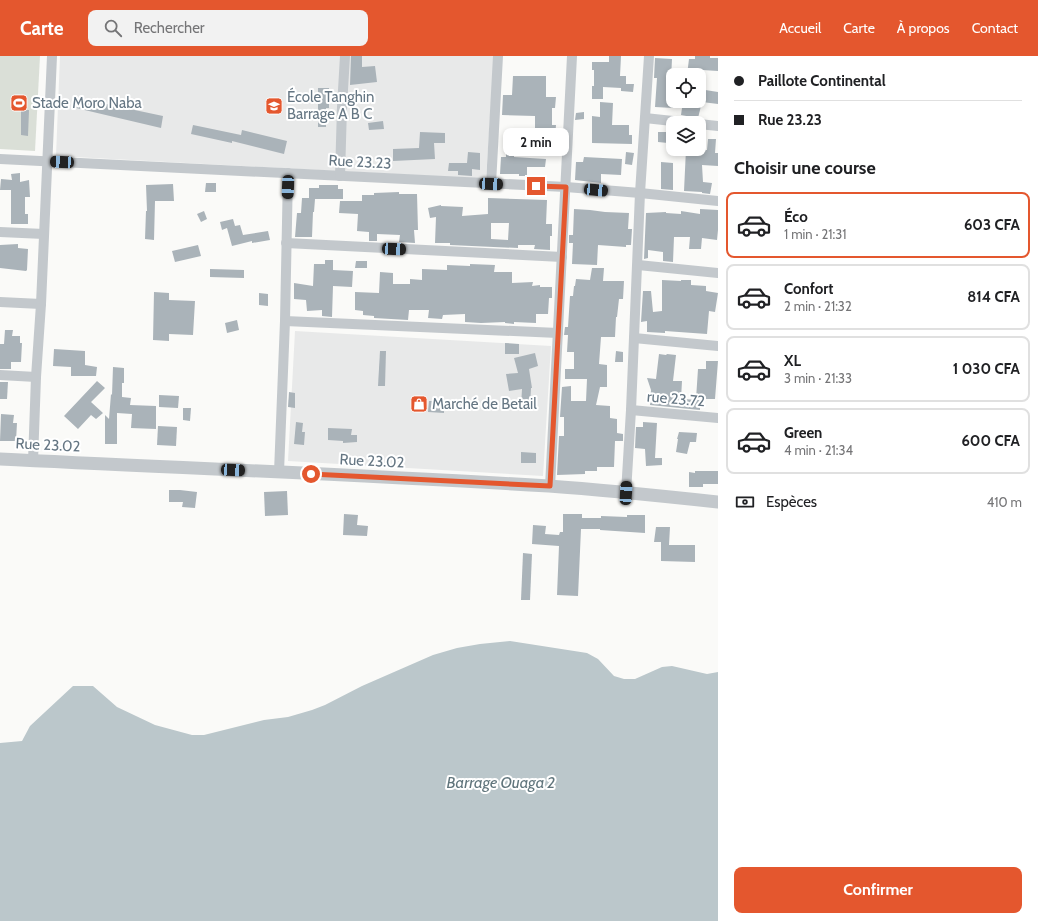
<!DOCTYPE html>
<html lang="fr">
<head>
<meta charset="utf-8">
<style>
	:root { --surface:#fff; --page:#f2f2f2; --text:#202124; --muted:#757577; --line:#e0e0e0; --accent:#e4572e }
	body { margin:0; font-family:Cabin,sans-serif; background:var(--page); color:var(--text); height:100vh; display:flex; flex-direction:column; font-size:15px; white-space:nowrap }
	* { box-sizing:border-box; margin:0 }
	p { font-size:13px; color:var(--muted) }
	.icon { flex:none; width:22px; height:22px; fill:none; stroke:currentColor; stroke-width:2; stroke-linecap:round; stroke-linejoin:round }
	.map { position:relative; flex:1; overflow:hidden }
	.drawer { display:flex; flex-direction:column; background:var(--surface); width:320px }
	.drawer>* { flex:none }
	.hud { display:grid; align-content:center; height:88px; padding:0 16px; background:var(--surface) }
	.tools { position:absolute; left:666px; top:12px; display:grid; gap:8px }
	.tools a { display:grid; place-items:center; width:40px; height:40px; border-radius:8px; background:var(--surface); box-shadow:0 2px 6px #0003; font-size:20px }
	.end { position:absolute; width:18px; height:18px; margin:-9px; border:5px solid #e4572e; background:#fff; box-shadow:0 0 0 2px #fff }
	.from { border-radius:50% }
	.bubble { position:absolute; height:28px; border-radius:8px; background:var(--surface); box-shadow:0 2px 6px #0003; font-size:13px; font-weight:800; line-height:28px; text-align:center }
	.car { position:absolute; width:12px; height:24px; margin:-12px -6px; border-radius:5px; box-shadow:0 0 3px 1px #0007; background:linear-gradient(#222 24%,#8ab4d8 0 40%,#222 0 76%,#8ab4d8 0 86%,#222 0) }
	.hud b { display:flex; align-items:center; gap:14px; height:38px; font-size:15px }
	.hud b+b { border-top:1px solid var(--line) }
	.hud i { width:10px; height:10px; background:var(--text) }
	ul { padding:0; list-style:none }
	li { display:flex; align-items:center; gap:12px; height:66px; margin:0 8px 6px; padding:0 8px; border:2px solid var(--line); border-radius:8px }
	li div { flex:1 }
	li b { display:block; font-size:15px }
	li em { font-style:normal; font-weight:800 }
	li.selected { border-color:var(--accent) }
	li>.icon { width:36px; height:36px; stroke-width:1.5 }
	h2 { padding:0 16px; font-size:18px; line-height:48px }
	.pay { display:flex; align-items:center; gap:10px; height:44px; padding:0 16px; font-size:15px }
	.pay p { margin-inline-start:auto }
	.button { display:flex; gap:8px; margin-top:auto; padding:8px 16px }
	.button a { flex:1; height:46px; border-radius:8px; background:var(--accent); color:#fff; font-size:16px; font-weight:800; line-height:46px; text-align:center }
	header { display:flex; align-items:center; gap:24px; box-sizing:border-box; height:56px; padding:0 20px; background:var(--accent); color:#fff }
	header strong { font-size:19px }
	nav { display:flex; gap:22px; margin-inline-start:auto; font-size:14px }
	.search { width:280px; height:36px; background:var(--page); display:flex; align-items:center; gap:10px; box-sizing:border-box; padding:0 14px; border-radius:8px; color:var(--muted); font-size:15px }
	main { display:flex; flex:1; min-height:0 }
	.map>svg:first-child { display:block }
</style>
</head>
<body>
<header>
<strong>Carte</strong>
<div class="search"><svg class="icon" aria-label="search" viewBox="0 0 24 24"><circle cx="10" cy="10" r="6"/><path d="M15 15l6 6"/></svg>Rechercher</div>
<nav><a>Accueil</a><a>Carte</a><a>À propos</a><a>Contact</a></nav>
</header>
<main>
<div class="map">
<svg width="718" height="865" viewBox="0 0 718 865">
	<rect width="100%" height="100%" fill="#fafaf8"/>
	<g fill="#e8e9e9">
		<path d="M60,0H494L486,123L56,100Z"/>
		<path d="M295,275L551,290L543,420L288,405Z"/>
	</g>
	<path fill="#dadfd7" d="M0,0H40L35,95L0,93Z"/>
	<path fill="#bbc7cb" d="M510,585L587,597L598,603L614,620L624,623H635L662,611L672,610L707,618L718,616V865H0V687L22,685L30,670L73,630H93L117,651L155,669L192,679H204L264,664L288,661L312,654L325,649L362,630L433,599L457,592L480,588Z"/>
	<g fill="#aab3b9" fill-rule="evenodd">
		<path d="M351,0H362V11L375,10L377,26L350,29Z"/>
		<path d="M609,0H621L620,20H626V28H634L633,36L621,35V32L603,31V43H592V30H594V14H592V6H609Z"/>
		<path d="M695,0H710V2H718V15L702,14V19H687L689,3H695Z"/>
		<path d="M655,2L672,3L671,24L673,25V52L655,51L657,22H654Z"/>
		<path d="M513,20H546V41H556L555,52H552V69H556L555,82H535V60L502,59L503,39H512Z"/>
		<path d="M318,32H329V52H326V71H318Z"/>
		<path d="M699,33L718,36V48L702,46L698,62L696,63L692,61L681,59L683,45H699Z"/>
		<path d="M78,42L163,60L161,72L76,52Z"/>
		<path d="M600,46L613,47L612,69H629V79H632V88L592,87V60L600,61Z"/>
		<path d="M21,54H29L28,80L21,79Z"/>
		<path d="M584,56V63L575,64L576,57Z"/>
		<path d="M383,65L384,73L369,74L368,67Z"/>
		<path d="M193,69L241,79L242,74L287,85L284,98L232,85V87L191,78Z"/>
		<path d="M420,76L445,77V87H434L435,103L393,105V93L419,92Z"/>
		<path d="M658,76H669L668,87L658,86Z"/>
		<path d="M708,83H716L715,97H718V110L702,109L703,126L712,127L710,138L702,137V136L684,135L686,93L707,94Z"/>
		<path d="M506,95H514V101L546,103L545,111H527V120H519V118H500L501,101H506Z"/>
		<path d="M468,96L480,97V114L472,113V120L458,119V115H448L449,107H467Z"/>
		<path d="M626,96L634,97L632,109L625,108Z"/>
		<path d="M584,101L622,103L621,119L601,118V127L575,124L576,106H583Z"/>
		<path d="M661,106L673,107V134L661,133Z"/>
		<path d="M20,117V126L29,124L30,141H25V158H28V168H11V134H0L1,123L12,124L11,118Z"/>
		<path d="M206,127H216V136H205Z"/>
		<path d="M173,128L174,145H155L154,184L145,183L146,155H147L146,129Z"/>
		<path d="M319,129H338V133H343V143H315L314,156H313L312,181H295L297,157H301L302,142H309V132H319Z"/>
		<path d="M399,136V138H417L418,174H414L415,187L399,186L400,179L377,178V185H369V176L357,175L358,158L339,157L340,145H362V139H374V137Z"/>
		<path d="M488,142L547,144L546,168H552V180H550V194L534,193L535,189H518V192L450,189V187H435L436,161L430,162L428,152L441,149V150L463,151L462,160L488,158ZM491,167H509L508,184L491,183Z"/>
		<path d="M574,153L590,154L605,156L629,157L628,173H632L631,189H626V191L598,189L597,209L572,208L573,187H569V179H573Z"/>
		<path d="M700,153L718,154V174L717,184L702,182L701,193H689L690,181H674L673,206L663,205V196L648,194V202L644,203L646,157L666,156V157L681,158V155L700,158Z"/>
		<path d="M204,155L207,163L201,166L197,158Z"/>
		<path d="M233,163L235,170L240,169L243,179L268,175L270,184L252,187V185L232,190L227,172L222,174L220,166Z"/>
		<path d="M18,188V192L28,193L27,214L26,215L0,212V189Z"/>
		<path d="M198,189L201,200L175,206L172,195Z"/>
		<path d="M325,204H333V214L353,215L352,231L333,230L332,261L322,260V254L307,255L306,244L294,243V227L313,230L314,208H325Z"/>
		<path d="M356,205H367V212H355Z"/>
		<path d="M470,208L495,209L494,216H512V227L533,226L532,230L540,229V231H552V242H549L548,258H536V267L514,266V268L505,267V266L481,267L465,266V258L443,259L442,263L428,262L429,254H409L408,264L374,262V260L363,259V255L355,254V236L379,237L380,216L393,217V228H410V223L422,224V213L447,214V209L470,210Z"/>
		<path d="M592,212H604L603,225H624L623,243H619L617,261H616L615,281H601L599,308L607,309V331H600L596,349L610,350V362L617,363V377L623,378V385H615L614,411H597V415H585V418L557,419L559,380H564V361H560L562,331L571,330V345H586L587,323H565V313H574V296H567L568,279H564L565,271H568L570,240H573L574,230H575L576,223L590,224Z"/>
		<path d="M210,213L244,214V222L210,221Z"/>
		<path d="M662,224L681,225V224H691V229L706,230V235L718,237L715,256L709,255L707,278L665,275V277L647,276V265L641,266L643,235H651L653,256L662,255Z"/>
		<path d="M154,236L169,237V244L195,245L193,279L169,278V285L153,284Z"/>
		<path d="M259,237L268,238V250L259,249Z"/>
		<path d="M237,264L239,274L227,277L225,267Z"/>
		<path d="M5,274H13L12,280H20V287H22L21,306H11V313H0V288H4Z"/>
		<path d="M505,287L519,288V298H505Z"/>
		<path d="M54,293L85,295V309L97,311L96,320H71V311L53,310Z"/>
		<path d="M380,295H386L385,330H378Z"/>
		<path d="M616,295L623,296V306H615Z"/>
		<path d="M535,297L538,310L529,313L532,332H531L530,350H521L522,333L509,335L506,318L518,317L514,302Z"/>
		<path d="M659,298L666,299L667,298L676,299L673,325H682L681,343L700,344V354L650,349L651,334L647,322L656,323Z"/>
		<path d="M706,305H718L715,343H696L698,313H706Z"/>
		<path d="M113,311L124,312V327H122V341L131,342L130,349L156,350V373L131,372L132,358L117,357V388H105V359L109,363L111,338L112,339Z"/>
		<path d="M97,325L105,332L91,346L103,357L96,363L91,359L78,373L64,360Z"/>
		<path d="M0,326H8L7,343H0Z"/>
		<path d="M289,336L295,337V352L288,351Z"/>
		<path d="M159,339L179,340L178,352L159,351Z"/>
		<path d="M429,345H444V357L428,356Z"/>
		<path d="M183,352H191L190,365L183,364Z"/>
		<path d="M1,358L14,359L13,367H17L16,385H0Z"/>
		<path d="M296,366L303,367L302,376H305L304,389L294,388Z"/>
		<path d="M643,366L657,367L655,402H662V409L646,410L645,393L635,392L636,371H643Z"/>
		<path d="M158,370L177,371L176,390L157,389Z"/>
		<path d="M328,372L352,373L351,379H357V386L343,387V385L328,384Z"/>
		<path d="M679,376L697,377L696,386H690L687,398L676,396L678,383H677Z"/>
		<path d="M521,396L536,397V407H521Z"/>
		<path d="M695,415H718V428H703V431H689V416L695,417Z"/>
		<path d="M169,434H180L197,436L195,452L182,451L183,446H169Z"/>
		<path d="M287,435L288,459L265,460L264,436Z"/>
		<path d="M344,458L358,459L357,469L368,470L367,480L343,479Z"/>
		<path d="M563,458H582V462H601V460L627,461V459H645V477L600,474V473H581L578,540L557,539L559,490L532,488L533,469L546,470L545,478L559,479L560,476H563Z"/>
		<path d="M656,471H670L669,489H695V506L661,505V486H654Z"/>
		<path d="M523,497L532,498L530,544H521Z"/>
	</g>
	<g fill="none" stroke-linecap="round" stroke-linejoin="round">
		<g stroke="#c3c8cc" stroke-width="10">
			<path d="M645,62L691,67"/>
			<path d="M699,68L718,70"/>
			<path d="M0,103L566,131L640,137L718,145"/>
			<path d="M340,120L342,51L345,0"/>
			<path d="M491,128L498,0"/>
			<path d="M0,176L44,178"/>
			<path d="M286,187L562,201"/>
			<path d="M638,209L718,217"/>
			<path d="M0,246L41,248"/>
			<path d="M285,265L558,277"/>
			<path d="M634,282L718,290"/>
			<path d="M0,319L36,321"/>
			<path d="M631,354L718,362"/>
			<path d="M33,405L36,321L41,248L52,0"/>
			<path d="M279,416L285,265L288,117"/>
			<path d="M550,431L572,0"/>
			<path d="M626,437L631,354L640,137L649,0"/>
		</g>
		<path stroke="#c3c8cc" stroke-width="13" d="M0,403C183,412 366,419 549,430C605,434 662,440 718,446"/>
	</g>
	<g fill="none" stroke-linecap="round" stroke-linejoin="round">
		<path stroke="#e4572e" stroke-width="5" d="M311,418L550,430L566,131L536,130"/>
	</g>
	<defs>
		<g id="stadium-square" transform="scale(0.9)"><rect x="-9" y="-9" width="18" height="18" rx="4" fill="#e4572e" stroke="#fff"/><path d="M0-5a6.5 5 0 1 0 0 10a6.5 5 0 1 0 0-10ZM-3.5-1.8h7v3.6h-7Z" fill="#fff"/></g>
		<g id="school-square" transform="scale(0.9)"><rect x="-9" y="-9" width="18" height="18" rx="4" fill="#e4572e" stroke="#fff"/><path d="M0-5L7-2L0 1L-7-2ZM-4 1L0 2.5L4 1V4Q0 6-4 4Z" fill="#fff"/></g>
		<g id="shop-square" transform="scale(0.9)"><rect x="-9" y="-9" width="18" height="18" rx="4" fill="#e4572e" stroke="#fff"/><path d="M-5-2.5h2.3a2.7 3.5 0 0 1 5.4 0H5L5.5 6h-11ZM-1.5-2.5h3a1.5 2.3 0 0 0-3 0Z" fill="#fff"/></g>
	</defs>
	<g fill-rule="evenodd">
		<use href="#stadium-square" x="19" y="47"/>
		<use href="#school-square" x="274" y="50"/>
		<use href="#shop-square" x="419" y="348"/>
	</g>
	<g text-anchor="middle" stroke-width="4" stroke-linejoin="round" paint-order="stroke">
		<g font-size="15" fill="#657683" stroke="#fff" text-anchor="start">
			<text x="287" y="46">École Tanghin<tspan x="287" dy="17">Barrage A B C</tspan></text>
			<text x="32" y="52">Stade Moro Naba</text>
			<text x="432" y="353">Marché de Betail</text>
		</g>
		<g font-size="15" fill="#657683" stroke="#fff">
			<text transform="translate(360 106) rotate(3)" y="5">Rue 23.23</text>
			<text transform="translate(676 343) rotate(5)" y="5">rue 23.72</text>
			<text transform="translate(48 389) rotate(3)" y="5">Rue 23.02</text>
			<text transform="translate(372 405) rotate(3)" y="5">Rue 23.02</text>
		</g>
		<g font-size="16" font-style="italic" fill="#60757c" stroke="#fff">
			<text x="501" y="732">Barrage Ouaga 2</text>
		</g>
	</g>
</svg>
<div class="tools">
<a><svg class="icon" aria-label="locate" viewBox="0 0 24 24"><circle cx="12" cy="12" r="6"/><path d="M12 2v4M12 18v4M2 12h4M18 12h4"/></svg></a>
<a><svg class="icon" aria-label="layers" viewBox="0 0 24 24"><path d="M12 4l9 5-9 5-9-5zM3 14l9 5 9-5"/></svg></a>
</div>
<i class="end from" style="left:311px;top:418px"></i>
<i class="end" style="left:536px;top:130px"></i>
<div class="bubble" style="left:503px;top:72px;width:66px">2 min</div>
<i class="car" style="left:62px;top:106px;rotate:273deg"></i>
<i class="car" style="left:491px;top:128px;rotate:93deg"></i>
<i class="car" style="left:288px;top:131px;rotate:182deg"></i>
<i class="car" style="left:596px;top:134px;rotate:95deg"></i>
<i class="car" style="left:394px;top:193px;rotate:93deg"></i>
<i class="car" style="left:233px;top:414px;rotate:93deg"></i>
<i class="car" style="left:626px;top:437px;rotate:3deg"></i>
</div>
<section class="drawer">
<div class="hud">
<b><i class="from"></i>Paillote Continental</b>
<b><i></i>Rue 23.23</b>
</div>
<h2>Choisir une course</h2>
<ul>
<li class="selected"><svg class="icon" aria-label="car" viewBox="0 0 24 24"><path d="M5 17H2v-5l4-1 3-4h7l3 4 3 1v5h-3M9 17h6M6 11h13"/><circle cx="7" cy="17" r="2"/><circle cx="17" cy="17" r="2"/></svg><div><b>Éco</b><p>1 min · 21:31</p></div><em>603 CFA</em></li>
<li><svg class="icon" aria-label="car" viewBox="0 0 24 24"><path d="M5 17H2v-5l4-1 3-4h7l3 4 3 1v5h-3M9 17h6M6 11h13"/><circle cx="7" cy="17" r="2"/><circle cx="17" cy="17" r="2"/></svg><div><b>Confort</b><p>2 min · 21:32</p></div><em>814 CFA</em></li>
<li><svg class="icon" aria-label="car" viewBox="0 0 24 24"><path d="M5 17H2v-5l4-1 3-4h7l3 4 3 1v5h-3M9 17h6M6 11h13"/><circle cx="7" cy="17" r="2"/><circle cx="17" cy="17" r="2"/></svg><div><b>XL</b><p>3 min · 21:33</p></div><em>1 030 CFA</em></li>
<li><svg class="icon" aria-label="car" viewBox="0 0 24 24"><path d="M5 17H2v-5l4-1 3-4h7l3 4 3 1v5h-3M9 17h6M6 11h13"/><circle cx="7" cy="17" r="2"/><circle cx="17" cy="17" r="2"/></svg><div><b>Green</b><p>4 min · 21:34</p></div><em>600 CFA</em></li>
</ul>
<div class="pay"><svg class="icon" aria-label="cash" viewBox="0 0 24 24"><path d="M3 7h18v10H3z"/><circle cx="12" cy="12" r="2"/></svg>Espèces<p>410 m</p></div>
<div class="button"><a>Confirmer</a></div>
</section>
</main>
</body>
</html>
